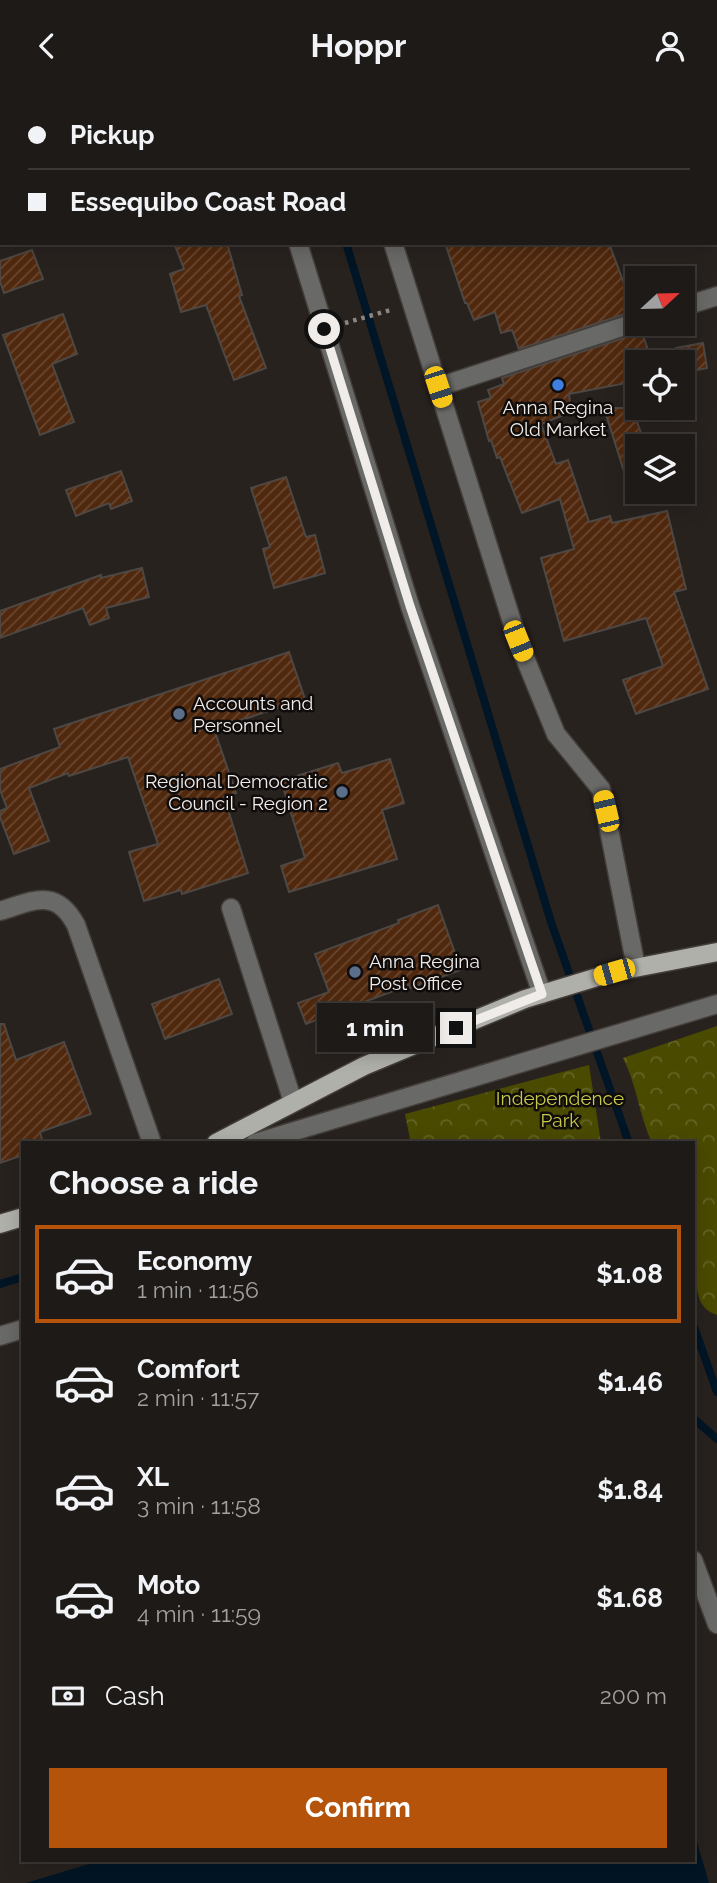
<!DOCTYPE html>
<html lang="en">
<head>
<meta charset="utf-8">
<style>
	:root { --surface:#1e1a17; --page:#262320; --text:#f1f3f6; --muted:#a1a1a1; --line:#3c3836; --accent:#b45309 }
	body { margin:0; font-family:Raleway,sans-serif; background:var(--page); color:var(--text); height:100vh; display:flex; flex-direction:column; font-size:26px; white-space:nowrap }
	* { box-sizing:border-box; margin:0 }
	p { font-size:23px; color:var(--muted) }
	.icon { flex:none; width:38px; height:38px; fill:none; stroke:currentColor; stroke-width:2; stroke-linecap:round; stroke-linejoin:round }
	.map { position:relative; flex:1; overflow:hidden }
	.drawer { position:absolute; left:21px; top:1050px; width:674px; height:721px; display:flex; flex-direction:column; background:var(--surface); border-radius:0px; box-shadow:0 4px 18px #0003,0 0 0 2px var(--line) }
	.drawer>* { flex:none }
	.hud { position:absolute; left:0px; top:0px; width:718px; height:154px; box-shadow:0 4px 18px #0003,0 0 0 2px var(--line); display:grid; align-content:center; height:154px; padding:0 28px; background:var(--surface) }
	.needle { width:46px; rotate:68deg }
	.fabs { position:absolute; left:625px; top:175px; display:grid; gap:14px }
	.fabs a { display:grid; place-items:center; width:70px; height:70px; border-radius:0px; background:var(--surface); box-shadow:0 4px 18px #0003,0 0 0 2px var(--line); font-size:35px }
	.end { position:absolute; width:32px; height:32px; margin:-16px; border:9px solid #f0ece9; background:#111; box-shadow:0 0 0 4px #111 }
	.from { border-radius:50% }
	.bubble { position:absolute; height:49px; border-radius:0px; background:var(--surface); box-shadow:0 4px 18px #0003,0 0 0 2px var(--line); font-size:23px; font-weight:700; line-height:49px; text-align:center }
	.car { position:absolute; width:21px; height:42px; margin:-21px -10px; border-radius:9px; box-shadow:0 0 5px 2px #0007; background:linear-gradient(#f5c518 24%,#345 0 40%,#f5c518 0 76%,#345 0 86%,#f5c518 0) }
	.hud b { display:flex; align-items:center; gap:24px; height:66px; font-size:26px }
	.hud b+b { border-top:2px solid var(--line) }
	.hud i { width:18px; height:18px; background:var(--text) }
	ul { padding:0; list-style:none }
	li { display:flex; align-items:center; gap:21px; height:98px; margin:0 14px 10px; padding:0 14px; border:4px solid transparent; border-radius:0px }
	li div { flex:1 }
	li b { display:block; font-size:26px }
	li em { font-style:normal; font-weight:700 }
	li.selected { border-color:var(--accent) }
	li>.icon { width:63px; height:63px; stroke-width:1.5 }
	h2 { padding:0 28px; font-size:32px; line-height:84px }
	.pay { display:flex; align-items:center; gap:18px; height:77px; padding:0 28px; font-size:26px }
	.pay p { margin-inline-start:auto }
	.cta { display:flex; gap:14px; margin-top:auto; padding:14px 28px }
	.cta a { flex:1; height:80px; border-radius:0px; background:var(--accent); color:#fff; font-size:28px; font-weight:700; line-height:80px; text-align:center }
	header { display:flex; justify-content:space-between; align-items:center; height:91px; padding:0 28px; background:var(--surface); font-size:32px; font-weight:700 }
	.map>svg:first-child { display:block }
</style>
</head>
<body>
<header><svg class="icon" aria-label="back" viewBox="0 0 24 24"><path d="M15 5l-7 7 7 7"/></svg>Hoppr<svg class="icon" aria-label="person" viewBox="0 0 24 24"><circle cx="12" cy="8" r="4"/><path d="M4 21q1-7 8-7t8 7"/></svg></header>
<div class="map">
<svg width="717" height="1792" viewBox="0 0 717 1792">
	<defs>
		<pattern id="park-crowns" width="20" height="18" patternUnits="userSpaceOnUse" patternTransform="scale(1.75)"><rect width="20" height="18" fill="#4a4a00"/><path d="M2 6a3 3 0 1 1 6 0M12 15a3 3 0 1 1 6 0" fill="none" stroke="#646425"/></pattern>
		<pattern id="building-hatch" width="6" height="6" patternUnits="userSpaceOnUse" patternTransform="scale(1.75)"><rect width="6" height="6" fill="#50280d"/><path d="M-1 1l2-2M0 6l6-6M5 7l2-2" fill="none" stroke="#6a4730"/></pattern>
	</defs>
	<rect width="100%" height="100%" fill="#28221f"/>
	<g fill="url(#park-crowns)">
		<path d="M717,935V1224C708,1221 701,1215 699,1206C687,1165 693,1096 693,1052H652C639,1024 637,994 623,967Z"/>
		<path d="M589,974L601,1052H437L425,1048H410L405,1023Z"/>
	</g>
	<path fill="#001525" d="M693,1738L709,1792H26L102,1769H693Z"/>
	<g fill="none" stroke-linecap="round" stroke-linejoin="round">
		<g stroke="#001525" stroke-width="8">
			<path d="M300,0V2"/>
			<path d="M346,152L551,831L629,1052"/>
			<path d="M0,1193L23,1186"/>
			<path d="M693,1233L717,1301"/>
			<path d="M693,1327L717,1348"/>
		</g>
	</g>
	<g fill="url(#building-hatch)" stroke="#4e4844" stroke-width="2">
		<path d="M174,152H227L242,204L239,205L266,277L234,289L206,214L181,221L170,183L184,178Z"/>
		<path d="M445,152H609L634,220L519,258L512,239L501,242L495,221L474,229L467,212H465Z"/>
		<path d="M32,159L43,188L4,202L0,190V170Z"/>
		<path d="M63,223L77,263L52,273L74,331L40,344L3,244Z"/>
		<path d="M642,241L650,265L637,269V290L569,303L571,321L541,333L556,373L568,369L589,431L610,425L612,432L667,420L686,498L674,501L708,598L636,623L623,589L663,575L646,527L564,550L541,467L574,458L560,408L522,422L500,366L497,367L491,349L489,350L478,311L491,307L488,299L504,293L502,287Z"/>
		<path d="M703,252L707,277L682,282V271H679L676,257Z"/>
		<path d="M604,317H632L644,350L637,353V405L632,406Z"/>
		<path d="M121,380L132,410L111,418L109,412L76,425L66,399Z"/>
		<path d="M286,386L306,446L315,444L325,482L274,497L263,458L270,456L251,397Z"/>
		<path d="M142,477L149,506L106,517L109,527L90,534L83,517L0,547V520L101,484V487Z"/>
		<path d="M289,561L305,608L214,638L236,702L224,706L248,782L182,803L181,799L144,810L129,761L158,753L128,666L69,685L68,682L29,697L49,750L14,763L0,726V720L7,717L0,699V678L60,656L54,638Z"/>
		<path d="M390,668L404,712L382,719L397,768L289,801L281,775L305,767L281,690L338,672L342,682Z"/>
		<path d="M438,814L461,879L410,897L409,894L306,933L298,912L329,901L315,863L399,832L398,829Z"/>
		<path d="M219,888L232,923L165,948L152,913Z"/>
		<path d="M0,933H4L16,969L64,951L91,1023L40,1041L43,1052H23V1064L0,1072Z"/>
	</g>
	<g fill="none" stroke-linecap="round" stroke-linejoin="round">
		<g stroke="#443e3b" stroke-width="21">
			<g id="minor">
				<path d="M251,0V2"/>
				<path d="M344,0L345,2"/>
				<path d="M298,152L410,515L542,903"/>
				<path d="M393,152L518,550L556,643L601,698L636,876"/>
				<path d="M682,216L717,205"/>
				<path d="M438,296L637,231"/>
				<path d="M231,817L293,1011"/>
				<path d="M0,820C33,810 56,796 76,834L152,1052"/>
				<path d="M255,1052L717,913"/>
				<path d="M0,1245L23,1238"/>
				<path d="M693,1469L717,1533"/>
			</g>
		</g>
		<g stroke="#443e3b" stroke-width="21">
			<g id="primary">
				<path d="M216,1052L364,975L525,908L614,881L717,861"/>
				<path d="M0,1133L23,1126"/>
			</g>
		</g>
		<path stroke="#8b8683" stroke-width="4.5" stroke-dasharray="3.5 5" stroke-linecap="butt" d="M345,232L394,218"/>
		<use href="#minor" stroke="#696a67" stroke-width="18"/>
		<use href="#primary" stroke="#b0b0aa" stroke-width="18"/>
	</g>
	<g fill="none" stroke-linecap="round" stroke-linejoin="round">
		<path stroke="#f0ece9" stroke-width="9" d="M324,238L410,515L542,903L456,937"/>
	</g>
	<circle fill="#3f7fe0" stroke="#0f0c0b" stroke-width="2.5" cx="558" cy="294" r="7"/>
	<g fill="#5c6f8a" stroke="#0f0c0b" stroke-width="2.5">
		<circle cx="179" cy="623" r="7"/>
		<circle cx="342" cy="701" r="7"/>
		<circle cx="355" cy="881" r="7"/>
	</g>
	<g text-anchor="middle" stroke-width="5" stroke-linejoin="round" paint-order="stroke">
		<g font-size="19" fill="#f0ece9" stroke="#0f0c0b" text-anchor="start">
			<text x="558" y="323" text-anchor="middle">Anna Regina<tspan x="558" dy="22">Old Market</tspan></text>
			<text x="193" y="619">Accounts and<tspan x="193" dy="22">Personnel</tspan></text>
			<text x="328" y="697" text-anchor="end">Regional Democratic<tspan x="328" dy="22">Council - Region 2</tspan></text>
			<text x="369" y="877">Anna Regina<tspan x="369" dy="22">Post Office</tspan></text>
		</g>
		<g font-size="19" fill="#c8ca4a" stroke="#0f0c0b">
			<text x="560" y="1014">Independence<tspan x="560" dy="22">Park</tspan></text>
		</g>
	</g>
</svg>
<div class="fabs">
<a><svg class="needle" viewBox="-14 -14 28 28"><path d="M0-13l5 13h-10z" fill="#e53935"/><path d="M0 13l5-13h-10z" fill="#a1a1a1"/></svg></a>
<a><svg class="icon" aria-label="locate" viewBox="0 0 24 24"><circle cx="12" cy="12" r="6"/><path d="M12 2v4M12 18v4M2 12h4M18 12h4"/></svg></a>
<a><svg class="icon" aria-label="layers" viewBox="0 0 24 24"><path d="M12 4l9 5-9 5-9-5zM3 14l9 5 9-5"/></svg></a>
</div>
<i class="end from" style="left:324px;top:238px"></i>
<i class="end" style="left:456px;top:937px"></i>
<div class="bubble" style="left:317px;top:912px;width:116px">1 min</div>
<i class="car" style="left:438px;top:296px;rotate:162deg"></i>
<i class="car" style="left:518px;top:550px;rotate:158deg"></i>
<i class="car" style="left:606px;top:720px;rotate:347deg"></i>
<i class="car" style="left:614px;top:881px;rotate:254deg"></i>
<div class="hud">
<b><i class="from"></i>Pickup</b>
<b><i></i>Essequibo Coast Road</b>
</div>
<section class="drawer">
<h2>Choose a ride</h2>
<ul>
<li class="selected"><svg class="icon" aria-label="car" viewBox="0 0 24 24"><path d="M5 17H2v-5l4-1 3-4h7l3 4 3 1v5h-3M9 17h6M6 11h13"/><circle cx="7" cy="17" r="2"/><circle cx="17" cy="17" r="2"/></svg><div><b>Economy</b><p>1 min · 11:56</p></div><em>$1.08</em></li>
<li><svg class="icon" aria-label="car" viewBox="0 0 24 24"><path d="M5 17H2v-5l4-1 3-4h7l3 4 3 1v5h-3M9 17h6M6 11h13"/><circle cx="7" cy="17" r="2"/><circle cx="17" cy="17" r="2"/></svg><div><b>Comfort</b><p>2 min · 11:57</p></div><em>$1.46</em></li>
<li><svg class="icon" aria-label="car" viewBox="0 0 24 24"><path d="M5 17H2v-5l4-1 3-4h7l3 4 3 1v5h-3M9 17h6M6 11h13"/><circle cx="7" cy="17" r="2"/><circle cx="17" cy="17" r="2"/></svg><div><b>XL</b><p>3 min · 11:58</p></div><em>$1.84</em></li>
<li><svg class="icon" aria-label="car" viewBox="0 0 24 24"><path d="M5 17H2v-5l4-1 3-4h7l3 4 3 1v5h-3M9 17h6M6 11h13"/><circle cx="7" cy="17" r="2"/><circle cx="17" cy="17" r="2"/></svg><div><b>Moto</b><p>4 min · 11:59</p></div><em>$1.68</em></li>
</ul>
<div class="pay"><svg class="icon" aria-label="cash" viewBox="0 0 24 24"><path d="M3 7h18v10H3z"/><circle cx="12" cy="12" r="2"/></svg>Cash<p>200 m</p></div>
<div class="cta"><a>Confirm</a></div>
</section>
</div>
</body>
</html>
